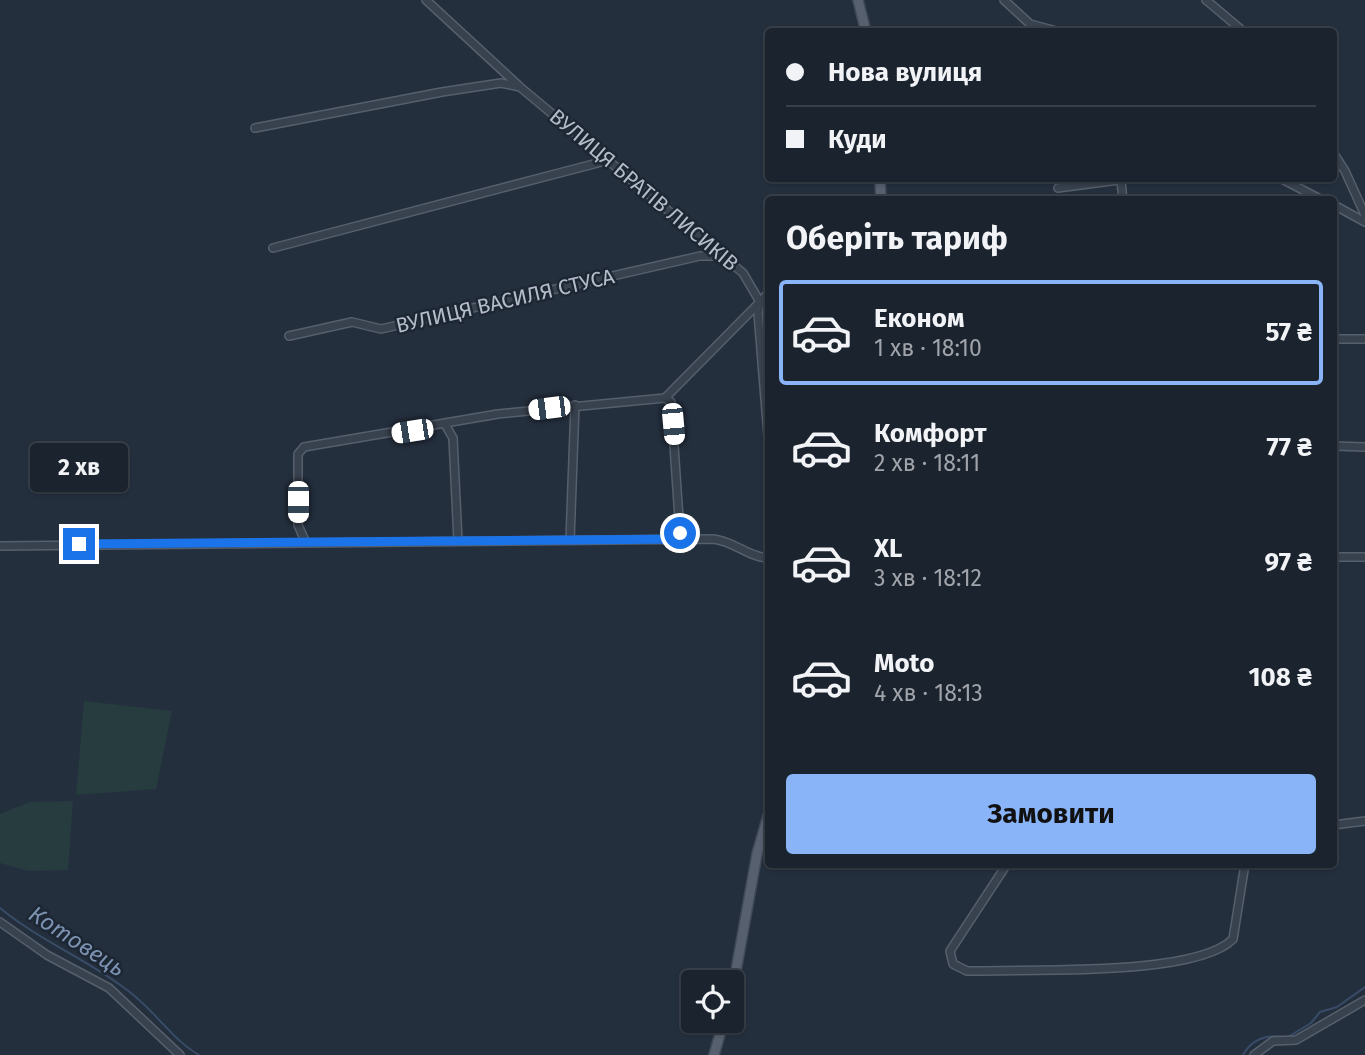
<!DOCTYPE html>
<html lang="uk">
<head>
<meta charset="utf-8">
<style>
	:root { --surface:#1b232e; --page:#242b36; --text:#f1f3f6; --muted:#a0a4aa; --line:#39404a; --accent:#8ab4f8 }
	body { margin:0; font-family:"Fira Sans",sans-serif; background:var(--page); color:var(--text); height:100vh; display:flex; flex-direction:column; font-size:26px; white-space:nowrap }
	* { box-sizing:border-box; margin:0 }
	p { font-size:23px; color:var(--muted) }
	.icon { flex:none; width:38px; height:38px; fill:none; stroke:currentColor; stroke-width:2; stroke-linecap:round; stroke-linejoin:round }
	.map { position:relative; flex:1; overflow:hidden }
	.side { position:absolute; left:765px; top:196px; width:572px; height:672px; display:flex; flex-direction:column; background:var(--surface); border-radius:7px; box-shadow:0 2px 5px #0004,0 0 0 2px var(--line) }
	.side>* { flex:none }
	.guide { position:absolute; left:765px; top:28px; width:572px; height:154px; border-radius:7px; box-shadow:0 2px 5px #0004,0 0 0 2px var(--line); display:grid; align-content:center; height:154px; padding:0 21px; background:var(--surface) }
	.fabs { position:absolute; left:681px; top:970px; display:grid; gap:14px }
	.fabs a { display:grid; place-items:center; width:63px; height:63px; border-radius:7px; background:var(--surface); box-shadow:0 2px 5px #0004,0 0 0 2px var(--line); font-size:35px }
	.end { position:absolute; width:32px; height:32px; margin:-16px; border:9px solid #1a73e8; background:#fff; box-shadow:0 0 0 4px #fff }
	.from { border-radius:50% }
	.bubble { position:absolute; height:49px; border-radius:7px; background:var(--surface); box-shadow:0 2px 5px #0004,0 0 0 2px var(--line); font-size:23px; font-weight:700; line-height:49px; text-align:center }
	.car { position:absolute; width:21px; height:42px; margin:-21px -10px; border-radius:9px; box-shadow:0 0 5px 2px #0007; background:linear-gradient(#fff 24%,#345 0 40%,#fff 0 76%,#345 0 86%,#fff 0) }
	.guide b { display:flex; align-items:center; gap:24px; height:66px; font-size:26px }
	.guide b+b { border-top:2px solid var(--line) }
	.guide i { width:18px; height:18px; background:var(--text) }
	ul { padding:0; list-style:none }
	li { display:flex; align-items:center; gap:21px; height:105px; margin:0 14px 10px; padding:0 7px; border:4px solid transparent; border-radius:7px }
	li div { flex:1 }
	li b { display:block; font-size:26px }
	li em { font-style:normal; font-weight:700 }
	li.on { border-color:var(--accent) }
	li>.icon { width:63px; height:63px; stroke-width:1.5 }
	h2 { padding:0 21px; font-size:32px; line-height:84px }
	.primary-button { display:flex; gap:14px; margin-top:auto; padding:14px 21px }
	.primary-button a { flex:1; height:80px; border-radius:7px; background:var(--accent); color:#111; font-size:28px; font-weight:700; line-height:80px; text-align:center }
	.map>svg:first-child { display:block }
</style>
</head>
<body>
<div class="map">
<svg width="1365" height="1055" viewBox="0 0 1365 1055">
	<rect width="100%" height="100%" fill="#242f3e"/>
	<g fill="#263c3f">
		<path d="M84,701L172,711L156,789L76,795Z"/>
		<path d="M73,801L68,870L28,871L0,863V814L30,802Z"/>
	</g>
	<g fill="none" stroke-linecap="round" stroke-linejoin="round">
		<g stroke="#394c67" stroke-width="2">
			<path d="M0,908C40,941 87,959 127,990C154,1009 171,1039 199,1055"/>
			<path d="M1288,1037L1311,1023L1320,1012L1337,1007L1365,987"/>
			<path d="M1243,1055C1251,1040 1266,1034 1283,1037"/>
		</g>
		<g stroke="#565f6c" stroke-width="10">
			<g id="minor">
				<path d="M426,0L518,85"/>
				<path d="M1004,0L1030,24L1060,32"/>
				<path d="M1206,0L1244,32"/>
				<path d="M255,128L442,92L501,83L520,87L743,273L760,302L665,398L498,414L304,447L298,454V525L306,543"/>
				<path d="M1334,154L1345,171L1365,215"/>
				<path d="M1280,178L1322,200"/>
				<path d="M1121,181L1123,200"/>
				<path d="M1058,188L1134,178"/>
				<path d="M1334,205L1365,222"/>
				<path d="M273,248L609,160"/>
				<path d="M768,293L760,302L758,313L768,436"/>
				<path d="M289,336L352,322L381,329L700,256H720"/>
				<path d="M1334,339H1365"/>
				<path d="M665,398L671,402L680,533L684,539"/>
				<path d="M446,426L453,438L458,541"/>
				<path d="M1334,446L1365,447"/>
				<path d="M570,540L575,405"/>
				<path d="M0,546L713,539C734,541 748,557 768,558"/>
				<path d="M1334,557H1365"/>
				<path d="M1334,825L1365,821"/>
				<path d="M1007,864L950,951L953,964L967,971H981C1035,969 1197,976 1233,939L1245,864"/>
				<path d="M0,922L47,955L109,988L180,1055"/>
				<path d="M1254,1055L1273,1041L1296,1040L1365,1000"/>
			</g>
		</g>
		<g stroke="#414a57" stroke-width="12">
			<g id="major">
				<path d="M858,0L866,32"/>
				<path d="M880,178L881,200"/>
				<path d="M732,993L757,854L768,816"/>
				<path d="M714,1055L724,1020"/>
			</g>
		</g>
		<use href="#minor" stroke="#38414e" stroke-width="7"/>
		<use href="#major" stroke="#56606e" stroke-width="9"/>
	</g>
	<g fill="none" stroke-linecap="round" stroke-linejoin="round">
		<path stroke="#1a73e8" stroke-width="9" d="M79,544L684,539L680,533"/>
	</g>
	<g text-anchor="middle" stroke-width="5" stroke-linejoin="round" paint-order="stroke">
		<g font-size="21" fill="#b4bcc9" stroke="#1d2633">
			<text transform="translate(644 190) rotate(40)" y="7">ВУЛИЦЯ БРАТІВ ЛИСИКІВ</text>
			<text transform="translate(505 301) rotate(-13)" y="7">ВУЛИЦЯ ВАСИЛЯ СТУСА</text>
		</g>
		<g font-size="23" font-style="italic" fill="#7c92b1" stroke="#1d2633">
			<text transform="translate(77 941) rotate(33)" y="8">Котовець</text>
		</g>
	</g>
</svg>
<div class="fabs">
<a><svg class="icon" aria-label="locate" viewBox="0 0 24 24"><circle cx="12" cy="12" r="6"/><path d="M12 2v4M12 18v4M2 12h4M18 12h4"/></svg></a>
</div>
<i class="end from" style="left:680px;top:533px"></i>
<i class="end" style="left:79px;top:544px"></i>
<div class="bubble" style="left:30px;top:443px;width:98px">2 хв</div>
<i class="car" style="left:549px;top:408px;rotate:263deg"></i>
<i class="car" style="left:673px;top:424px;rotate:175deg"></i>
<i class="car" style="left:412px;top:431px;rotate:261deg"></i>
<i class="car" style="left:298px;top:502px;rotate:180deg"></i>
<div class="guide">
<b><i class="from"></i>Нова вулиця</b>
<b><i></i>Куди</b>
</div>
<section class="side">
<h2>Оберіть тариф</h2>
<ul>
<li class="on"><svg class="icon" aria-label="car" viewBox="0 0 24 24"><path d="M5 17H2v-5l4-1 3-4h7l3 4 3 1v5h-3M9 17h6M6 11h13"/><circle cx="7" cy="17" r="2"/><circle cx="17" cy="17" r="2"/></svg><div><b>Економ</b><p>1 хв · 18:10</p></div><em>57 ₴</em></li>
<li><svg class="icon" aria-label="car" viewBox="0 0 24 24"><path d="M5 17H2v-5l4-1 3-4h7l3 4 3 1v5h-3M9 17h6M6 11h13"/><circle cx="7" cy="17" r="2"/><circle cx="17" cy="17" r="2"/></svg><div><b>Комфорт</b><p>2 хв · 18:11</p></div><em>77 ₴</em></li>
<li><svg class="icon" aria-label="car" viewBox="0 0 24 24"><path d="M5 17H2v-5l4-1 3-4h7l3 4 3 1v5h-3M9 17h6M6 11h13"/><circle cx="7" cy="17" r="2"/><circle cx="17" cy="17" r="2"/></svg><div><b>XL</b><p>3 хв · 18:12</p></div><em>97 ₴</em></li>
<li><svg class="icon" aria-label="car" viewBox="0 0 24 24"><path d="M5 17H2v-5l4-1 3-4h7l3 4 3 1v5h-3M9 17h6M6 11h13"/><circle cx="7" cy="17" r="2"/><circle cx="17" cy="17" r="2"/></svg><div><b>Moto</b><p>4 хв · 18:13</p></div><em>108 ₴</em></li>
</ul>
<div class="primary-button"><a>Замовити</a></div>
</section>
</div>
</body>
</html>
